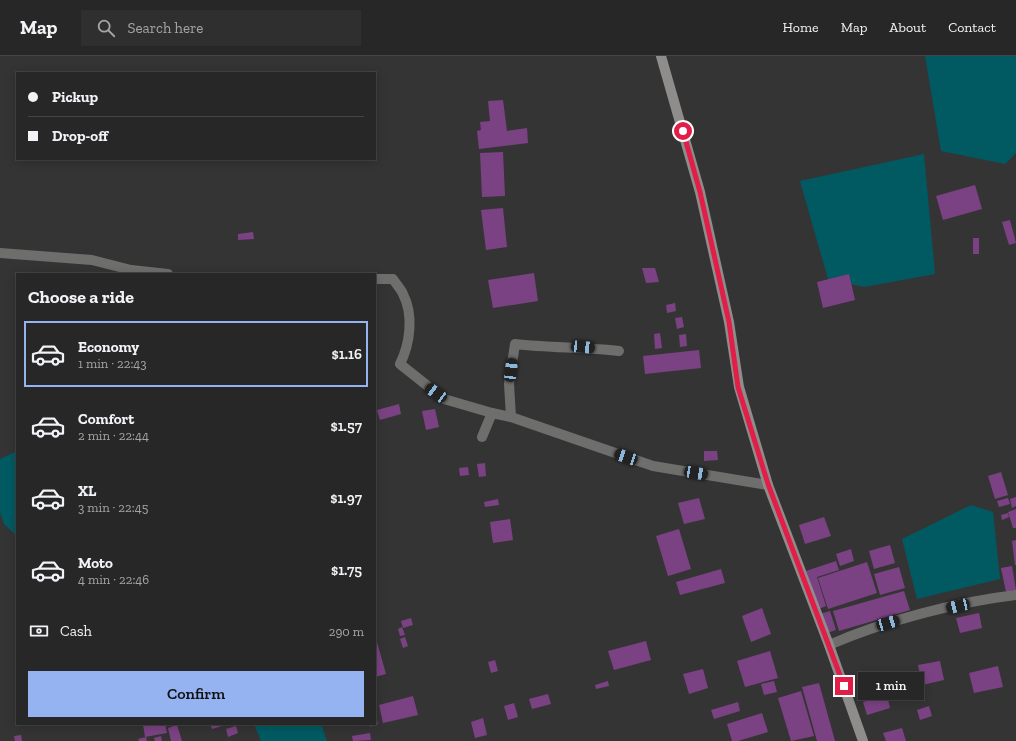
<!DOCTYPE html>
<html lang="en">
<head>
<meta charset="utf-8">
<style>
	:root { --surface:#282728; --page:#302f30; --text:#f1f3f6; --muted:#a5a5a8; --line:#444445; --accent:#95b2f1 }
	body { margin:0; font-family:"Zilla Slab",serif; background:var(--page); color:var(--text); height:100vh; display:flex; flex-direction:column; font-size:15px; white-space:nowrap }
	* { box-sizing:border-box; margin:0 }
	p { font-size:13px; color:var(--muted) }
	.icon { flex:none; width:22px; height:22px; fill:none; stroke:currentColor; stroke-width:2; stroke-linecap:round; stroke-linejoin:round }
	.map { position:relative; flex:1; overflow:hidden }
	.side { position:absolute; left:16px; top:217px; width:360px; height:452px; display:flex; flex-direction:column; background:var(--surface); border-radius:0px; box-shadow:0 2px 10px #0003,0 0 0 1px var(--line) }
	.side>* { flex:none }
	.top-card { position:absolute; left:16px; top:16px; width:360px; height:88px; border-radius:0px; box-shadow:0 2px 10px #0003,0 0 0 1px var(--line); display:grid; align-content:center; height:88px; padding:0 12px; background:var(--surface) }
	.end { position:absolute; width:18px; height:18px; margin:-9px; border:5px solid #e11d48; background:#fff; box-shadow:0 0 0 2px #fff }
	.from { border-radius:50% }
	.bubble { position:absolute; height:28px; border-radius:0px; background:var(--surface); box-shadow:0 2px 10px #0003,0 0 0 1px var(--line); font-size:13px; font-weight:600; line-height:28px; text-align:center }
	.car { position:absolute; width:12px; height:24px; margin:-12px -6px; border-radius:5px; box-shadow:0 0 3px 1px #0007; background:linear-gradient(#222 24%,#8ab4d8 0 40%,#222 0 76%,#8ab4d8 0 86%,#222 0) }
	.top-card b { display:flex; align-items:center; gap:14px; height:38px; font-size:15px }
	.top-card b+b { border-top:1px solid var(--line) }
	.top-card i { width:10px; height:10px; background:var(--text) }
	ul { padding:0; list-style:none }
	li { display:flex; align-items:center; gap:12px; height:66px; margin:0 8px 6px; padding:0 4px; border:2px solid transparent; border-radius:0px }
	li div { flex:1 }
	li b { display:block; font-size:15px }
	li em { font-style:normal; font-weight:600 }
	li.active { border-color:var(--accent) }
	li>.icon { width:36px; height:36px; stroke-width:1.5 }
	h2 { padding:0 12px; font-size:18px; line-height:48px }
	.pay { display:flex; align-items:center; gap:10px; height:44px; padding:0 12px; font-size:15px }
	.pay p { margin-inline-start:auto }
	.action { display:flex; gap:8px; margin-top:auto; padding:8px 12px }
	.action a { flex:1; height:46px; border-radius:0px; background:var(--accent); color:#111; font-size:16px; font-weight:600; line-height:46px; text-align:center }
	header { display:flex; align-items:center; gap:24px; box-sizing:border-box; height:56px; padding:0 20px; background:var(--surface); border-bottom:1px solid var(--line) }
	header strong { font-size:19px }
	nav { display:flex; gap:22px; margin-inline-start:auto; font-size:14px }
	.search { width:280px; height:36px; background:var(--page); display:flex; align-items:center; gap:10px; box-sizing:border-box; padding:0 14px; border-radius:0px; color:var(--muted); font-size:15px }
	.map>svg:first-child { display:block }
</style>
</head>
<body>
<header>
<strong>Map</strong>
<div class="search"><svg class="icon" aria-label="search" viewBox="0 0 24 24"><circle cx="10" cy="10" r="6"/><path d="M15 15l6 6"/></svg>Search here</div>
<nav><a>Home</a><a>Map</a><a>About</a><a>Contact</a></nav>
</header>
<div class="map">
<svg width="1016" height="685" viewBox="0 0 1016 685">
	<rect width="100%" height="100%" fill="#353435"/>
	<g fill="#015a62">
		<path d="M925,0H1016V97L1005,108L941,95Z"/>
		<path d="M924,98L935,218L864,231L828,223L800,125Z"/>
		<path d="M17,395V480L4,468L0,456V403Z"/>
		<path d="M971,449L993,456L1000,523L917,543L902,483Z"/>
		<path d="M254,668H321L327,685H261Z"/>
	</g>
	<g fill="#7b4283">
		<path d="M503,44L507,75L527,72L528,87L479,93L477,75L481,74L480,66L490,65L488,45Z"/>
		<path d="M503,96L505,140L482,141L480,97Z"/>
		<path d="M975,129L982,153L943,164L936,140Z"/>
		<path d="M503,152L507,191L486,194L481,154Z"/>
		<path d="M1010,164L1016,187L1009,189L1002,166Z"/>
		<path d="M253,176L254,183L238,184V178Z"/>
		<rect x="973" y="182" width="6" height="16"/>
		<path d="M642,212H655L659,226L646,227Z"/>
		<path d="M534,217L538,245L493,252L488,224Z"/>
		<path d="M849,218L855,244L823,252L817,226Z"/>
		<path d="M675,247L676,255L667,257L666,249Z"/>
		<path d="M682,261L684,271L677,273L675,262Z"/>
		<path d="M660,277L662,292L655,293L654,278Z"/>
		<path d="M686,278L687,290L680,291L679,279Z"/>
		<path d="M699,294L701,312L645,318L643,300Z"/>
		<path d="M399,348L401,358L380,364L377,354Z"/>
		<path d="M435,353L439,371L426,374L422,355Z"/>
		<path d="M704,395H717L718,404L704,405Z"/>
		<path d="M485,407L486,420L479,421L477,408Z"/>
		<path d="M468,411L469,419L460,420L459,412Z"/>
		<path d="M1001,416L1008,439L995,443L988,420Z"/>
		<path d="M1016,441V450L1012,452L1010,443Z"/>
		<path d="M699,442L705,463L684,468L678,447Z"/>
		<path d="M1008,442L1010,448L999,451L997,445Z"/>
		<path d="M498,443L499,449L485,451L484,446Z"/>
		<path d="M1016,453V472H1013L1008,456Z"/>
		<path d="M1008,457L1009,461L1002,464L1001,459Z"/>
		<path d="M824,461L831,480L805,488L799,469Z"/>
		<path d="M510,463L513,484L493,487L490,466Z"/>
		<path d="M679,473L691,513L668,520L656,480Z"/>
		<path d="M1016,484V509H1015L1012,485Z"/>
		<path d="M890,489L895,507L874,513L869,495Z"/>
		<path d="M851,493L854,505L840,510L836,498Z"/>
		<path d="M836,505L839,514L817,521L826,550L819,553L806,515Z"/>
		<path d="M867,506L877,537L828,553L818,522Z"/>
		<path d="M1012,510L1016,534L1006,536L1001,512Z"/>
		<path d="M899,511L905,532L880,539L874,518Z"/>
		<path d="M721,513L725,527L680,539L676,526Z"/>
		<path d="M904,535L910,554L839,575L833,555Z"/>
		<path d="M762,552L771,578L751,586L742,560Z"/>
		<path d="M830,555L836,574L827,577L820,558Z"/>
		<path d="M979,557L982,572L960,577L956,562Z"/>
		<path d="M411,562L413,569L403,572L401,565Z"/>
		<path d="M402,571L405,579L400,580L398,573Z"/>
		<path d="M375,579L386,618L375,621Z"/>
		<path d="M405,581L408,590L403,592L400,583Z"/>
		<path d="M646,585L651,604L614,614L608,595Z"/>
		<path d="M770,595L778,622L745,631L737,605Z"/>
		<path d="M495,604L498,615L491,617L488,606Z"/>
		<path d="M940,605L944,624L922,629L918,609Z"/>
		<path d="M998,610L1003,631L974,637L969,617Z"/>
		<path d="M703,613L708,632L689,638L683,618Z"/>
		<path d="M608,625L609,630L596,633L595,629Z"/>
		<path d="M774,625L777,636L764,639L761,628Z"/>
		<path d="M819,627L835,685H817L802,631Z"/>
		<path d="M801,635L814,680L791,685L778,642Z"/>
		<path d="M548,638L551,648L532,653L529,643Z"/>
		<path d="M887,639L890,652L867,659L863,646Z"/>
		<path d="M413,640L418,659L383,667L379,649Z"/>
		<path d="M738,646L740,655L714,663L711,654Z"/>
		<path d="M514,647L518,661L508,664L504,650Z"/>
		<path d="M929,650L932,660L920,664L917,654Z"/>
		<path d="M762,657L768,676L738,685H732L727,668Z"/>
		<path d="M375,658L378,668L370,671L369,668H375Z"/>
		<path d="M483,662L487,679L475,682L471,666Z"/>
		<path d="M143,668H165L167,677L145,681Z"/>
		<path d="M210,668H229L212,673Z"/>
		<path d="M177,669L182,685H171L168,672Z"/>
		<path d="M236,670L238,677L228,681L226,673Z"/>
		<path d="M902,672L906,685H886L883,677Z"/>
		<path d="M370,677L371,684L353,685L352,680Z"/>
		<path d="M21,679L22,685H15L14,680Z"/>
		<path d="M161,680L162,685H155L154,682Z"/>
		<path d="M146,681L147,685H139L138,683Z"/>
	</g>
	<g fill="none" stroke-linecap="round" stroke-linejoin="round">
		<g stroke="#6e6e6c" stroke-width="10">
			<path d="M0,197L92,204L131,214L168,218"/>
			<path d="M375,223H393C396,228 401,233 403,238C414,259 410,288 400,308L444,343L492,357"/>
			<path d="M511,361L509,328L515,288C550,292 585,291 619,295"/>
			<path d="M482,381L492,357L511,361L653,410L768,429"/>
			<path d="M829,589C884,565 957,546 1016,539"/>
		</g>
		<path stroke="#8e8d8c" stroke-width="10" d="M661,0L700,136L729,266L739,331L768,429L829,589L863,685"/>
	</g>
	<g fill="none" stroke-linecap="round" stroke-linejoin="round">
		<path stroke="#e11d48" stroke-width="5" d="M683,75L700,136L729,266L738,331L768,428L844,630"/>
	</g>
</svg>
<i class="end from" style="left:683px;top:75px"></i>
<i class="end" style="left:844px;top:630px"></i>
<div class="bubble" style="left:858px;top:616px;width:66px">1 min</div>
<i class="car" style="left:583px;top:291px;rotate:95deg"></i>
<i class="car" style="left:511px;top:314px;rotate:7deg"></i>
<i class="car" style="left:436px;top:337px;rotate:306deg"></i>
<i class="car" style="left:626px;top:401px;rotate:289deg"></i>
<i class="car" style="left:696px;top:417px;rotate:99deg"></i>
<i class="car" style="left:958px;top:550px;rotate:257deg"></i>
<i class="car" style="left:888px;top:567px;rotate:74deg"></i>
<div class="top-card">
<b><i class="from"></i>Pickup</b>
<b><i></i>Drop-off</b>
</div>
<section class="side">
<h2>Choose a ride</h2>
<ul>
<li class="active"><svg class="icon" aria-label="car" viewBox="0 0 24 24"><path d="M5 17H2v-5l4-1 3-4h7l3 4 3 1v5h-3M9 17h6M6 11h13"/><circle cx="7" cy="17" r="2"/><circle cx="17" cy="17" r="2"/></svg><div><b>Economy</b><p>1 min · 22:43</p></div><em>$1.16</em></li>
<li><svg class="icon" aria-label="car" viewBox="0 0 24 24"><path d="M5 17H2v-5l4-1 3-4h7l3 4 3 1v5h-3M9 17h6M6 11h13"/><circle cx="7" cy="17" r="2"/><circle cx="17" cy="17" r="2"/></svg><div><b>Comfort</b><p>2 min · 22:44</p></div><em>$1.57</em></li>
<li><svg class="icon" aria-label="car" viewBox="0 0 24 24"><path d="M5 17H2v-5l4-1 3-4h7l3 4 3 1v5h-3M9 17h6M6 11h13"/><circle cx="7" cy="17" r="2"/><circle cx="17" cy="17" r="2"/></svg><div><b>XL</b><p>3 min · 22:45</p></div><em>$1.97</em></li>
<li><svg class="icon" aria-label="car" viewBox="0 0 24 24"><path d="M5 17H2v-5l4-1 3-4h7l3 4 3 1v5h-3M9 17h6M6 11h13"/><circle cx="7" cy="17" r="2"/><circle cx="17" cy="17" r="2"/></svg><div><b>Moto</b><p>4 min · 22:46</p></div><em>$1.75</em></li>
</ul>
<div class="pay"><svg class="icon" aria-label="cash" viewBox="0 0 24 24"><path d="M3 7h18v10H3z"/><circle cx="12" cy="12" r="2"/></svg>Cash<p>290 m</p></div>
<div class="action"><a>Confirm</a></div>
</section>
</div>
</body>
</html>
